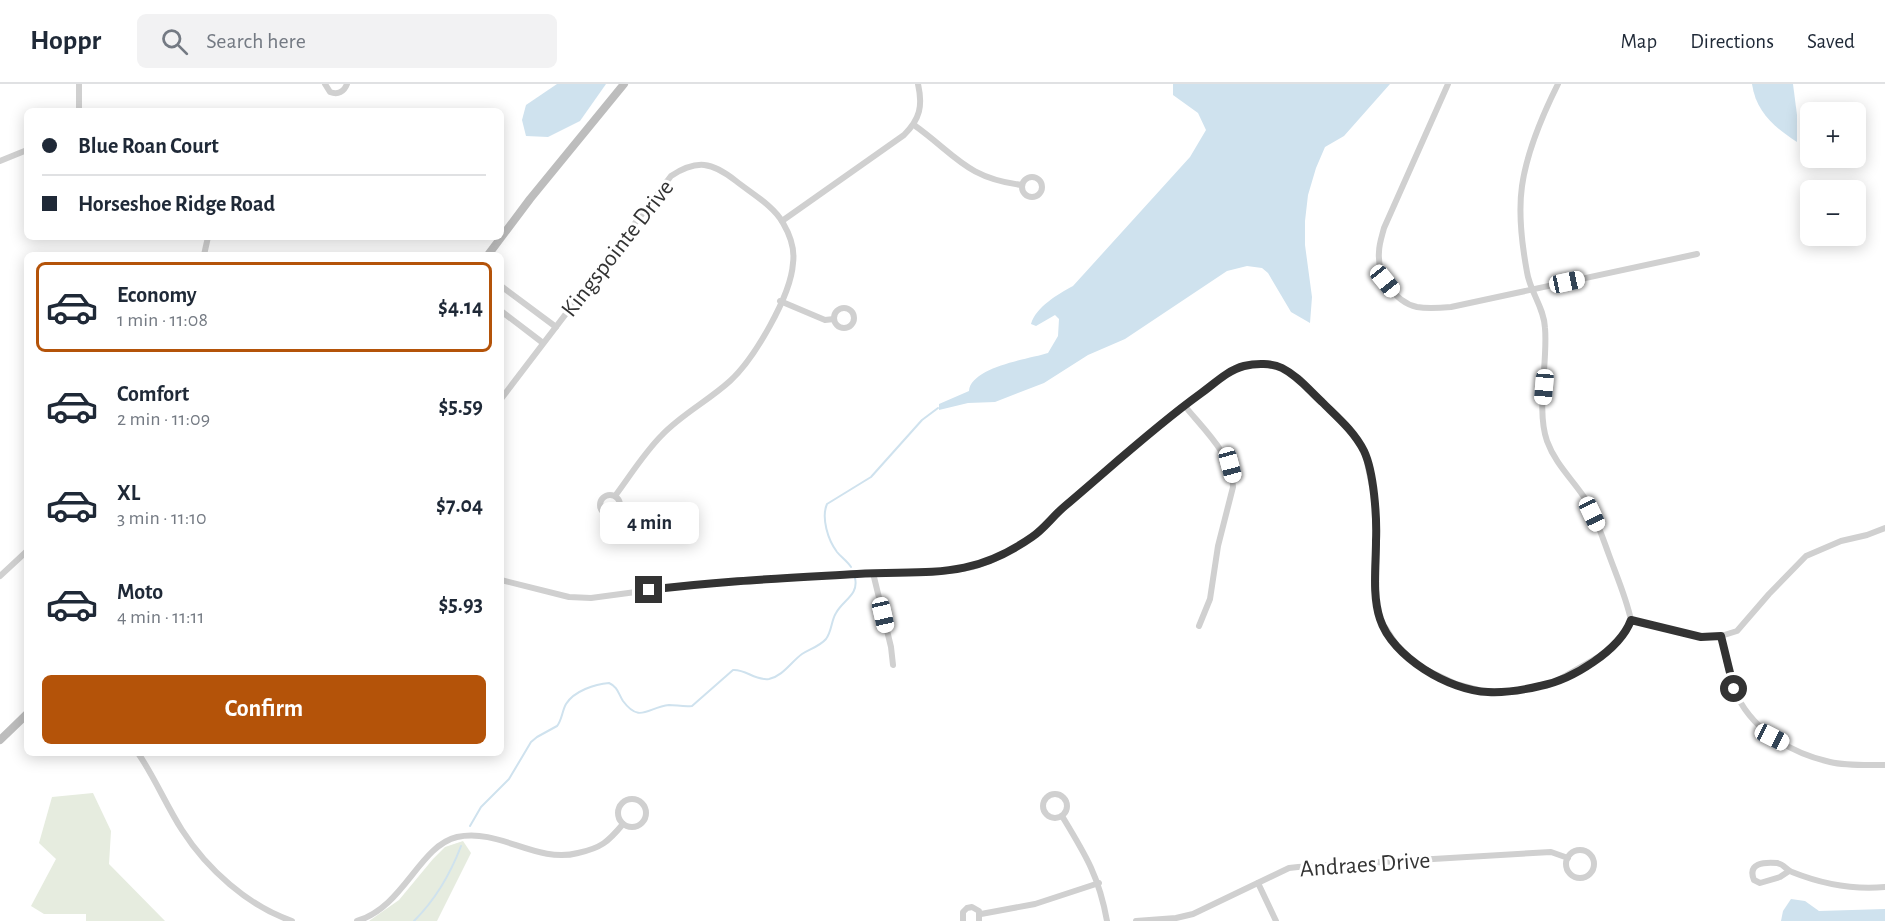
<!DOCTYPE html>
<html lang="en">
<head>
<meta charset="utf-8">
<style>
	:root { --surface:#fff; --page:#f2f2f3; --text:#1f2937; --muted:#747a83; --line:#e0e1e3; --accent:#b45309 }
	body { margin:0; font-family:"Alegreya Sans",sans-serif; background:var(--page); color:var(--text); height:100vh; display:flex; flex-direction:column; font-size:22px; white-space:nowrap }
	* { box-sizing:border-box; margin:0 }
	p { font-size:20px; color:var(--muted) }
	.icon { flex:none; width:33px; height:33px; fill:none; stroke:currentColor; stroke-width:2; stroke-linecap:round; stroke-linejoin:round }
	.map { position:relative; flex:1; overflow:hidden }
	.sheet { position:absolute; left:24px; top:168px; width:480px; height:504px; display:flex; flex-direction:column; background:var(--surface); border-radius:9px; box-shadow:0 3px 15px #0003 }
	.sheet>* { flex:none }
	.banner { position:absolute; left:24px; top:24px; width:480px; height:132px; border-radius:9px; box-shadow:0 3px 15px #0003; display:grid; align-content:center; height:132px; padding:0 18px; background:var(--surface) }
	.controls { position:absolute; left:1800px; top:18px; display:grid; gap:12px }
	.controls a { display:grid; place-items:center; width:66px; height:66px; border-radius:9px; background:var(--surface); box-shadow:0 3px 15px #0003; font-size:30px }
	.end { position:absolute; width:27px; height:27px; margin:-14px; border:8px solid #333; background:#fff; box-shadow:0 0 0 3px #fff }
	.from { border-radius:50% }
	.bubble { position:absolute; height:42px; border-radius:9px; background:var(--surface); box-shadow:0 3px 15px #0003; font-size:20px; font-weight:700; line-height:42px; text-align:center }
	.car { position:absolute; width:18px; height:36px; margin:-18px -9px; border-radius:8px; box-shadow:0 0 4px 2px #0007; background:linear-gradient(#fff 24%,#345 0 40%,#fff 0 76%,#345 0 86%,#fff 0) }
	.banner b { display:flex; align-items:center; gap:21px; height:57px; font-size:22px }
	.banner b+b { border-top:2px solid var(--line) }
	.banner i { width:15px; height:15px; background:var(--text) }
	ul { padding:10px 0 0; list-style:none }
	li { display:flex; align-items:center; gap:18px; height:90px; margin:0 12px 9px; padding:0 6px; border:3px solid transparent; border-radius:9px }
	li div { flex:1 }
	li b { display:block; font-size:22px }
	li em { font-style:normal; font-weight:700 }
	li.active { border-color:var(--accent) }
	li>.icon { width:54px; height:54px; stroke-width:1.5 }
	.cta { display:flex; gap:12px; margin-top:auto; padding:12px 18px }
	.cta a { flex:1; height:69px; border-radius:9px; background:var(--accent); color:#fff; font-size:24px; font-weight:700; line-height:69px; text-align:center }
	header { display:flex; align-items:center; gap:36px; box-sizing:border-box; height:84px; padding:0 30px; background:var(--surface); border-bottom:2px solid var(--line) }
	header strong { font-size:28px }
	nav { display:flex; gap:33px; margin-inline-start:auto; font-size:21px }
	.search { width:420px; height:54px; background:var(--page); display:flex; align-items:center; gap:15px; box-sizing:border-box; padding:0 21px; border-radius:9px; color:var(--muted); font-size:22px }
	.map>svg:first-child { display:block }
</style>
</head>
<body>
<header>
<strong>Hoppr</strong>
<div class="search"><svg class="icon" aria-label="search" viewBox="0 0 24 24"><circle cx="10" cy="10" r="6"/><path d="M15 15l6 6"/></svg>Search here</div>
<nav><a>Map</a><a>Directions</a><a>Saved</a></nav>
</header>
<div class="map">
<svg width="1885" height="837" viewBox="0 0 1885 837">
	<rect width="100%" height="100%" fill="#fff"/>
	<g fill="#e6ecdf">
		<path d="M93,709L111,747L109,780L165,837H86V830H44L31,822L56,775L39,759L52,713Z"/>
		<path d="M463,757L471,769L437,837H369L399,816L433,775L445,763Z"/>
	</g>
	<g fill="#cfe2ee">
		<path d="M557,0H606L580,37L548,53L526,52L522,36L526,21Z"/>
		<path d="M1173,0H1390L1344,52L1325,63L1316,84L1308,111L1305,137V161L1312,213L1310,239L1291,228L1268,189L1262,184L1247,182L1227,187L1125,255L1088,271L1044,299L995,318L968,319L939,326V320L969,307C971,283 1029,275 1048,269L1058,252L1059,235L1055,231L1036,242L1031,240C1036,223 1058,210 1073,202L1190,73L1206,46L1198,29L1173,11Z"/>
		<path d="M1752,0H1793L1797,31V58C1775,44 1756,28 1752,0Z"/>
		<path d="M1791,815L1805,817L1819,827L1885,825V837H1781L1783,827Z"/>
	</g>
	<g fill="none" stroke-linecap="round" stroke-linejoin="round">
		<g stroke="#cfe2ee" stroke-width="2">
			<path d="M851,483C847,477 841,473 837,468C828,456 821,434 827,420L871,393L922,336L938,324"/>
			<path d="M470,742L481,723L509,695L531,658L537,653L557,642C562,636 562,627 566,620C574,607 595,600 609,599C618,603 618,609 623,617C640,640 648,623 669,621C676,621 684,623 692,622L733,586C746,585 755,597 769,595C783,592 791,578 802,570C810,565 820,562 826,555C832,547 831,537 836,529C843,516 859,511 855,494"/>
			<path d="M414,837C436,815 450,791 461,762"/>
		</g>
		<g stroke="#d0d0d0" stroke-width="6">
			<path d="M325,0L330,8C338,11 344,8 347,0"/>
			<path d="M1448,0L1384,144C1382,152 1379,160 1379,168C1377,190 1394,218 1417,223C1428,225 1440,224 1451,223L1697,170"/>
			<path d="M1558,0C1542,32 1527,67 1522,102C1518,130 1522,161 1527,188C1530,208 1544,223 1545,244C1548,277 1536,326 1547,357C1555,379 1571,394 1584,413C1595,430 1602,452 1609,471C1617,493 1626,513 1631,536"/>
			<path d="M79,27V0"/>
			<path d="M914,41C956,71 966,94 1022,101"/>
			<path d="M0,77L27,66"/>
			<circle cx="1032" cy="103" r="10"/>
			<path d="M782,137L904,51C920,35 923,22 918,0"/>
			<path d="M204,171L208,153"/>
			<path d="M501,202L556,243"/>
			<path d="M780,217L825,236L834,235"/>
			<circle cx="844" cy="234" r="10"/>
			<path d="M501,227L543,259"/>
			<path d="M501,315L671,92C697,75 712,78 736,97C751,109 774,122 783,139C790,151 795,165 793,179C791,212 754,275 730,297C708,317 682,330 662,351C644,369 630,392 615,412"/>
			<path d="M1184,321C1203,345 1233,371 1233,403L1218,462L1210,515L1199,542"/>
			<circle cx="610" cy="421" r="10"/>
			<path d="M873,489L891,563L893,581"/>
			<path d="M0,492L27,467"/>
			<path d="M501,496L569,513L591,514L688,501L873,489L941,488L973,483L995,475L1034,452L1057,428L1176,327L1232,286L1245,281L1261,280L1281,283L1298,294L1349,344L1365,369L1373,407L1377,441L1376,517L1379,534L1399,565L1418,582L1456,600L1486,608L1516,607L1551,600L1612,565L1627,546L1631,536L1702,553L1721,552L1737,547L1769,510L1806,472L1841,457L1867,451L1885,444"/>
			<path d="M1721,552C1725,569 1728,589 1734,605C1750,645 1790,669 1830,678C1847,682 1867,681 1885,681"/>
			<path d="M138,669C155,694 166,721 182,746C207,785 248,822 292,837"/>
			<circle cx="1055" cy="722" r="12"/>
			<circle cx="632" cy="729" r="14"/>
			<path d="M1062,732C1085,770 1099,792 1107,837"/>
			<circle cx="1580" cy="780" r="14"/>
			<path d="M1789,787L1780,793L1760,799L1754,796C1747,779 1764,778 1777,779C1784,780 1786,786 1792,788C1822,800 1853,806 1885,803"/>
			<path d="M1258,799L1276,837"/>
			<path d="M981,830L1035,820L1099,799"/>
			<path d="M357,837C404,823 419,762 457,753C500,744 536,780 578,769C601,764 608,758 623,740"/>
			<path d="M963,837V828L967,824L972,823L979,827V837"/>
			<path d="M1136,837L1176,834L1193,830L1289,784L1298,783L1551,768L1568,774"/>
		</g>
		<g stroke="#bdbdbd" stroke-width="8">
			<path d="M488,171L530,115L624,0"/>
			<path d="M0,656L27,630"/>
		</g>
	</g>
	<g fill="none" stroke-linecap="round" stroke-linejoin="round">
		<path stroke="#333" stroke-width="8" d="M649,506C718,497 788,494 857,490C927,486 969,497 1032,453C1044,445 1053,432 1065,422C1110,384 1153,344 1200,310C1214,300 1228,286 1244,282C1256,279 1272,279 1282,284C1298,292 1309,306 1322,318C1337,333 1354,347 1364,367C1374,388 1377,433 1376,457C1376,482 1372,511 1380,535C1392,573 1450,607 1488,608C1506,609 1523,606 1540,602C1572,596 1620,566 1631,536L1701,553L1721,552L1734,605"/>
	</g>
	<g text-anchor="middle" stroke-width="6" stroke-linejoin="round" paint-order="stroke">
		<g font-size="24" fill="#333" stroke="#fff">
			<text transform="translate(617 164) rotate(-52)" y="8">Kingspointe Drive</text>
			<text transform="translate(1365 780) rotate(-4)" y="8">Andraes Drive</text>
		</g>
	</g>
</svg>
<div class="controls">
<a>+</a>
<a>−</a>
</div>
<i class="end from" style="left:1734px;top:605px"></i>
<i class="end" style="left:649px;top:506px"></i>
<div class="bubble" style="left:600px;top:418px;width:99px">4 min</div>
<i class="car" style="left:1385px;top:197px;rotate:141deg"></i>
<i class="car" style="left:1567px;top:198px;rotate:78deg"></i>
<i class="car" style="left:1544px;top:303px;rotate:185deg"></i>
<i class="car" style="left:1230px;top:381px;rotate:165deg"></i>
<i class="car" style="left:1592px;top:430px;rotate:155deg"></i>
<i class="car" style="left:883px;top:531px;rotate:167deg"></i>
<i class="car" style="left:1772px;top:653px;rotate:117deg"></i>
<div class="banner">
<b><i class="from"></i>Blue Roan Court</b>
<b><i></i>Horseshoe Ridge Road</b>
</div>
<section class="sheet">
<ul>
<li class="active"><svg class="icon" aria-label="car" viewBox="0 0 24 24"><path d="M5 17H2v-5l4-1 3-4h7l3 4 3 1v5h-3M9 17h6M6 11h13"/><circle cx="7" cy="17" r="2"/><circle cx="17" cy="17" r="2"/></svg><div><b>Economy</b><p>1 min · 11:08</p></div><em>$4.14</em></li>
<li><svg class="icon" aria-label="car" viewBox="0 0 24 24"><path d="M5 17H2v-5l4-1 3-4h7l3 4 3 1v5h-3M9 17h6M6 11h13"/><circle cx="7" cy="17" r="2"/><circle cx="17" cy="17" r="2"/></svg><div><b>Comfort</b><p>2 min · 11:09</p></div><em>$5.59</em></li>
<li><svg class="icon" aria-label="car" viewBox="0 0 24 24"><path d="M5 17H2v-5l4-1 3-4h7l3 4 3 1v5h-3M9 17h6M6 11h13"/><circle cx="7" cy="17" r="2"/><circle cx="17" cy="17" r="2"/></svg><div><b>XL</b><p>3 min · 11:10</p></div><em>$7.04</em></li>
<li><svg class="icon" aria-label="car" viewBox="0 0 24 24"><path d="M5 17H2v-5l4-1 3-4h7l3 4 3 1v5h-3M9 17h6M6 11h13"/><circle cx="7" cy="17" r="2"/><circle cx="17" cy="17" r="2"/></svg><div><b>Moto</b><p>4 min · 11:11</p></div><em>$5.93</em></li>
</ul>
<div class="cta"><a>Confirm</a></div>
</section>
</div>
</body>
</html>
